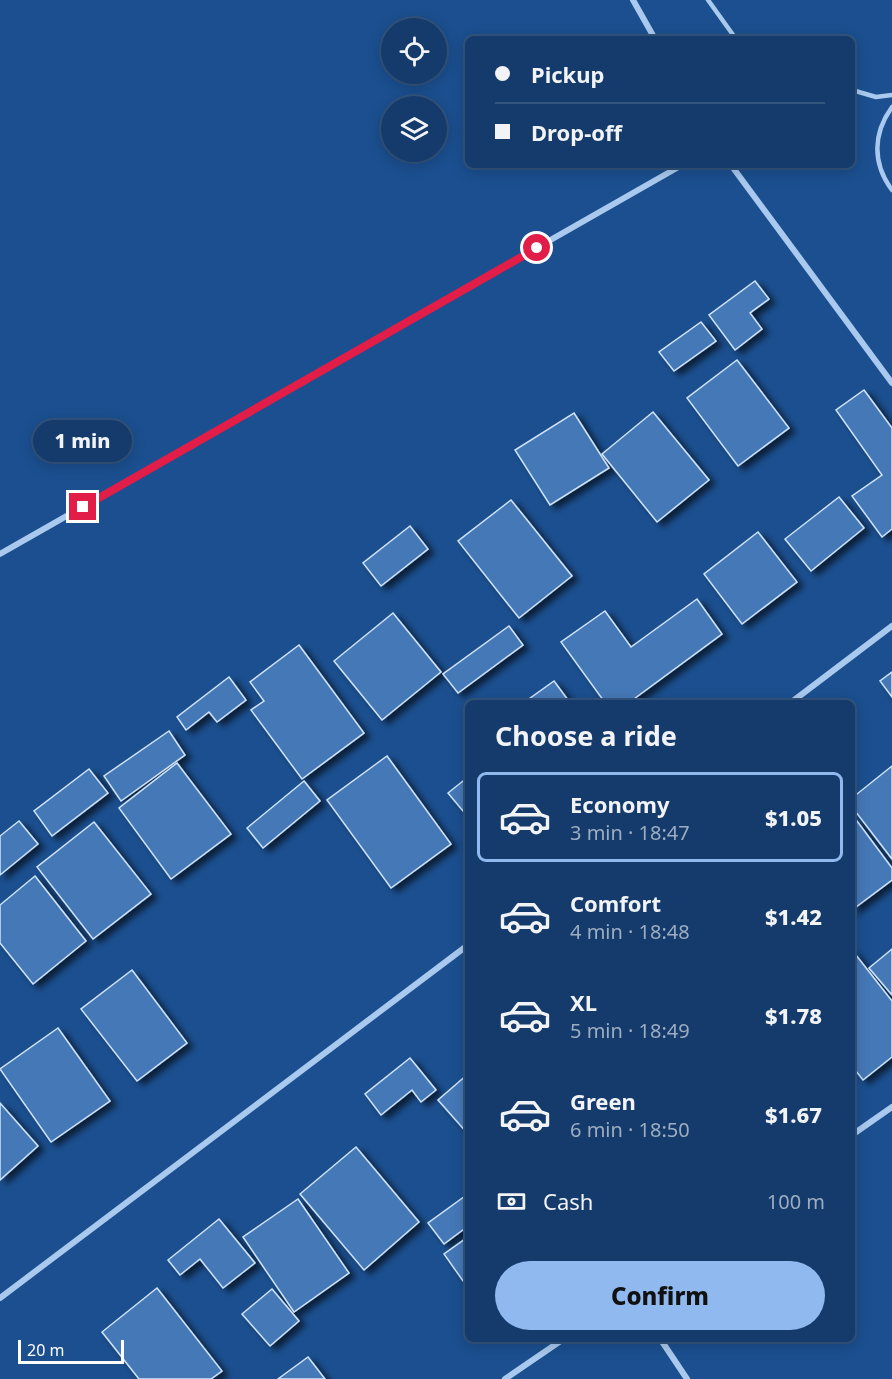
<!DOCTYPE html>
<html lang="en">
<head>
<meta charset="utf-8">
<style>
	:root { --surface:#143b6b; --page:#214673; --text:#f1f3f6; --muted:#9dadc1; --line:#33557e; --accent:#90b9f0 }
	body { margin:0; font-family:"Noto Sans",sans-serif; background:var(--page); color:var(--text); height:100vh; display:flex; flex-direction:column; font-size:22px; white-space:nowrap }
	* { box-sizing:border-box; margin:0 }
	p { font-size:20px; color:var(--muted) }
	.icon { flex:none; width:33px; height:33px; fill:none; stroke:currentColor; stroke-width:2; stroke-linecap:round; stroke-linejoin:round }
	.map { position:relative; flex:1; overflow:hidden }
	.panel { position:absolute; left:465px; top:700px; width:390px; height:642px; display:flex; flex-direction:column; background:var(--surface); border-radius:9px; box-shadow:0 3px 15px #0003,0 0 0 2px var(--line) }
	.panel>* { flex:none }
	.top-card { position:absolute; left:465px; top:36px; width:390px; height:132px; border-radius:9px; box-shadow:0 3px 15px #0003,0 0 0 2px var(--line); display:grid; align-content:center; height:132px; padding:0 30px; background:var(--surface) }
	.buttons { position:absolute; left:381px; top:18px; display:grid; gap:12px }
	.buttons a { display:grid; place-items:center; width:66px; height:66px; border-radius:50%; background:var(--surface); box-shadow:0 3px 15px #0003,0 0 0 2px var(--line); font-size:30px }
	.scale { position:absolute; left:18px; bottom:15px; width:106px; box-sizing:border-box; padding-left:6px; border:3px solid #fff; border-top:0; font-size:16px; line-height:21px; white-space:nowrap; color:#fff; -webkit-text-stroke:4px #1b4f8f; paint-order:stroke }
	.end { position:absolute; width:27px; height:27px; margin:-14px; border:8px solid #e11d48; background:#fff; box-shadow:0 0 0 3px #fff }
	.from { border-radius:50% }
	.bubble { position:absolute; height:42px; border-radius:21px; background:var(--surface); box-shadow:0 3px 15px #0003,0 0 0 2px var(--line); font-size:20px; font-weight:800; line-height:42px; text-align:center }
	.top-card b { display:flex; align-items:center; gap:21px; height:57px; font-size:22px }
	.top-card b+b { border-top:2px solid var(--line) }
	.top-card i { width:15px; height:15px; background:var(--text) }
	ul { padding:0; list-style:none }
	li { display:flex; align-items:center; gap:18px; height:90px; margin:0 12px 9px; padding:0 18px; border:3px solid transparent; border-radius:9px }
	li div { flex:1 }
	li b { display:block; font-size:22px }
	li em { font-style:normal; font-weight:800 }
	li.on { border-color:var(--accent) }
	li>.icon { width:54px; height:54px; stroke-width:1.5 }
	h2 { padding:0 30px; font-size:27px; line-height:72px }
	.pay { display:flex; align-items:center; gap:15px; height:66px; padding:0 30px; font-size:22px }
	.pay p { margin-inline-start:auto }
	.action { display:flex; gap:12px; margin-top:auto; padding:12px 30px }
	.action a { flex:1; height:69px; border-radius:36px; background:var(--accent); color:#111; font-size:24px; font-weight:800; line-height:69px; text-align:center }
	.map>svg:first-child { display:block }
</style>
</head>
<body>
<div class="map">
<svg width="892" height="1379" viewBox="0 0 892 1379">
	<defs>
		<filter id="shadow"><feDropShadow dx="6" dy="4" stdDeviation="3" flood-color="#0009"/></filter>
	</defs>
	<rect width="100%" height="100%" fill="#1b4f8f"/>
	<g fill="#4478b7" stroke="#cfe3fa" stroke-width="1.5" filter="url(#shadow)">
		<path d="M755,281L769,299L750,313L762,329L735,350L709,315Z"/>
		<path d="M701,322L716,341L674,371L659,352Z"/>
		<path d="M737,360L789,428L738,466L687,398Z"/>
		<path d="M864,390L892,428V529L882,537L852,496L882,475L836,410Z"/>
		<path d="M653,412L709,480L657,522L602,454Z"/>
		<path d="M574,413L609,468L550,505L515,450Z"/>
		<path d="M839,497L864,528L811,571L785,539Z"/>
		<path d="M511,500L572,576L519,618L458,541Z"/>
		<path d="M410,526L428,549L381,586L363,563Z"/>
		<path d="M758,532L797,582L742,624L704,574Z"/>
		<path d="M697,599L722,634L627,704H606L561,642L605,611L631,647Z"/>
		<path d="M393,613L441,672L382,720L334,661Z"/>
		<path d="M509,626L523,645L458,693L443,674Z"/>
		<path d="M299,645L364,733L302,779L251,710L264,701L250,682Z"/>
		<path d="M892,672V697L880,681Z"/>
		<path d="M229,677L246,700L217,722L209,712L186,730L177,717Z"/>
		<path d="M554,681L571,704H533L529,699Z"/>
		<path d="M169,731L185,755L121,801L104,776Z"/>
		<path d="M387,756L451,844L391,888L327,800Z"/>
		<path d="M177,763L231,834L171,879L119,808Z"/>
		<path d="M892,766V859L852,807V798Z"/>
		<path d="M89,769L108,793L52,836L34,811Z"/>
		<path d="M468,777V817L448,793Z"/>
		<path d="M304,781L320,801L263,848L247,828Z"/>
		<path d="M854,817L892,868V880L852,910Z"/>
		<path d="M19,821L38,844L0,875V836Z"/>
		<path d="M94,822L151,894L93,939L37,867Z"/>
		<path d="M35,876L86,941L33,984L0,943V905Z"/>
		<path d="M892,949V995L869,968Z"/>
		<path d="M852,950L892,1001V1057L863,1080L852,1066Z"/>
		<path d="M132,970L187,1043L137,1081L81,1009Z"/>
		<path d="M58,1028L110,1101L51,1142L0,1069Z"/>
		<path d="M410,1058L436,1090L421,1102L412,1090L381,1115L365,1094Z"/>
		<path d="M468,1074V1134L438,1100Z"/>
		<path d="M0,1103L38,1146L0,1180Z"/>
		<path d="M356,1147L419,1222L364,1270L300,1194Z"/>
		<path d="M468,1194V1226L444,1244L428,1223Z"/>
		<path d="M298,1199L349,1273L294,1312L243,1237Z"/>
		<path d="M219,1219L255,1263L223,1288L200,1259L180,1275L168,1260Z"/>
		<path d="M468,1237V1288L444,1254Z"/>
		<path d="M157,1288L222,1371L211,1379H139L102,1332Z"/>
		<path d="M272,1289L299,1321L270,1346L242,1314Z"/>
		<path d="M308,1357L325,1379H278Z"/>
	</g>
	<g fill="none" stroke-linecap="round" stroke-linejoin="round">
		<g stroke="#a9c9ee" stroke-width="4.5">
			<path d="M708,0L736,39"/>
			<path d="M852,90L876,97L892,95"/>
			<path d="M892,107C873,133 872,163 892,190"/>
		</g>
		<g stroke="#a9c9ee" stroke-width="6">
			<path d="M633,0L655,39"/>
			<path d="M731,165L892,383"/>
			<path d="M0,554L682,165"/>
			<path d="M789,704L892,626"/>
			<path d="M852,1135L892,1107"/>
			<path d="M0,1298L468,945"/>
			<path d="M661,1340L687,1379"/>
			<path d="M505,1379L562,1340"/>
		</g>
	</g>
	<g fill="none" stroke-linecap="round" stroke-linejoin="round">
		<path stroke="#e11d48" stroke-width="8" d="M83,507L537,248"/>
	</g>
</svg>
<div class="buttons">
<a><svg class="icon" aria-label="locate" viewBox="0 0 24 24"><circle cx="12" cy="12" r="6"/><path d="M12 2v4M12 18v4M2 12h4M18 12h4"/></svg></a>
<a><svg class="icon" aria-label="layers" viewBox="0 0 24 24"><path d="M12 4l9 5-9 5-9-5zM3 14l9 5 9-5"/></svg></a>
</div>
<div class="scale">20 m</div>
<i class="end from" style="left:537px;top:248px"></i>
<i class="end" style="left:83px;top:507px"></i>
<div class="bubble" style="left:33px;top:420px;width:99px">1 min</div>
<div class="top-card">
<b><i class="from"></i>Pickup</b>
<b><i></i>Drop-off</b>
</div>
<section class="panel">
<h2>Choose a ride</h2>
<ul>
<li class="on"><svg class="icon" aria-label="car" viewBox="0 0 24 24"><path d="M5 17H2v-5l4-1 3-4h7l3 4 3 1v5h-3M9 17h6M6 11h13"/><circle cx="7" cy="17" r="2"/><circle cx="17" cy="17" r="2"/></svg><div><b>Economy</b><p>3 min · 18:47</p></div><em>$1.05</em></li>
<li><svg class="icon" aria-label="car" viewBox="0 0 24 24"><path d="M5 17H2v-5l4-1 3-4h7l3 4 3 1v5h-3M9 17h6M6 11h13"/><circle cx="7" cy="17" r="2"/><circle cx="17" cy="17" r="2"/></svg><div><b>Comfort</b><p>4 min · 18:48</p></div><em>$1.42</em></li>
<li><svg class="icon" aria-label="car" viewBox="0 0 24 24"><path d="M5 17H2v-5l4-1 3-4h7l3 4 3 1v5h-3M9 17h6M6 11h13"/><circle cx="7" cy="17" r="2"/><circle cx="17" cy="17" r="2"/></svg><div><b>XL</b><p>5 min · 18:49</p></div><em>$1.78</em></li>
<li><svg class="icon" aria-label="car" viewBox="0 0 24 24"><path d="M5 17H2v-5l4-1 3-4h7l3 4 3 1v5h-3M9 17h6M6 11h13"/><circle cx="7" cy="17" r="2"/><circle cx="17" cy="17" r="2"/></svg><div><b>Green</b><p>6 min · 18:50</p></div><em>$1.67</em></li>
</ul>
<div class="pay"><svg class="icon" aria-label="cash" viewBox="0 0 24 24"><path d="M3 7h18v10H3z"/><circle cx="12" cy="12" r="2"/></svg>Cash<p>100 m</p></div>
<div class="action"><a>Confirm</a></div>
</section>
</div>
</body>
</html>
